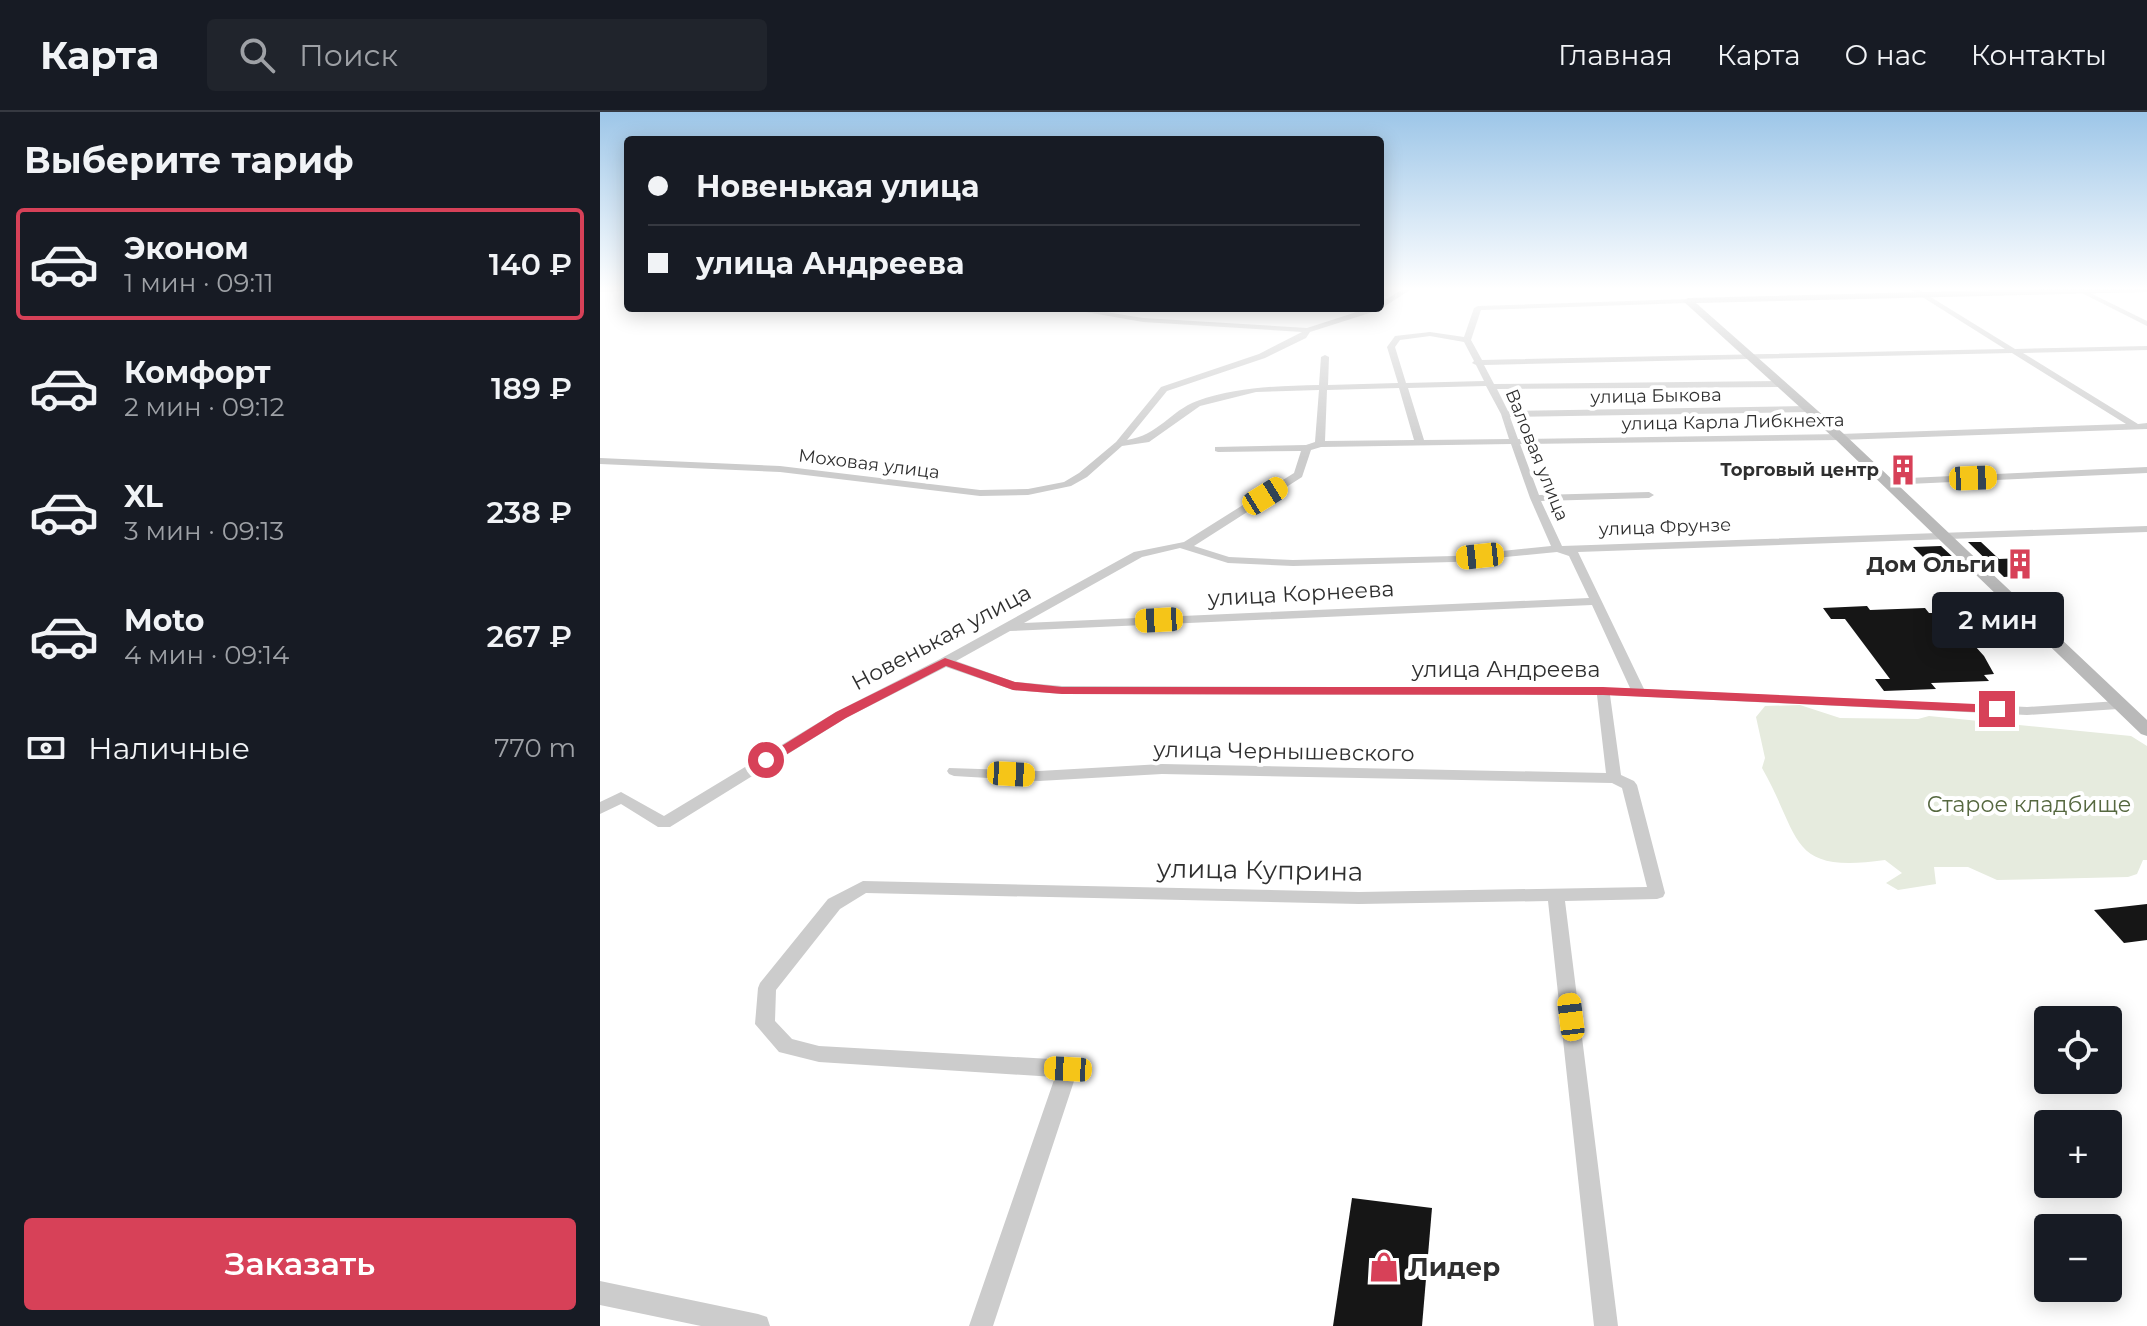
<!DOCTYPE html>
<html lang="ru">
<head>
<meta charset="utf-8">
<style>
	:root { --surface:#171b24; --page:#20242c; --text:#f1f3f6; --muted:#9ea1a6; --line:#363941; --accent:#d74158 }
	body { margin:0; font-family:Montserrat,sans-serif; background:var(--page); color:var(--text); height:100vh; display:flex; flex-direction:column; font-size:30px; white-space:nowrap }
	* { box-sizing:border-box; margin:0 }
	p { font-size:26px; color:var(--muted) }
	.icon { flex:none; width:44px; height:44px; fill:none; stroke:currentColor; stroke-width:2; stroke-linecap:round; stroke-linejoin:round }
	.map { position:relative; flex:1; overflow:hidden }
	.side { display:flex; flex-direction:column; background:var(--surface); width:600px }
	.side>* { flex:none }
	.guide { position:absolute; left:24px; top:24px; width:760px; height:176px; border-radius:8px; box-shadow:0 4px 20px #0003; display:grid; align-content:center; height:176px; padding:0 24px; background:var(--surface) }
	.controls { position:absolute; left:1434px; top:894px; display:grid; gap:16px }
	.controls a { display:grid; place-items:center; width:88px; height:88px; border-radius:8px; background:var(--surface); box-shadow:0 4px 20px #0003; font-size:40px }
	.end { position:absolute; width:36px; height:36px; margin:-18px; border:10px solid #d74158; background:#fff; box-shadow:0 0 0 4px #fff }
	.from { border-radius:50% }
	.bubble { position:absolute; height:56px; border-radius:8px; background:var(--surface); box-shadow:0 4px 20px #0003; font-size:26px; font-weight:600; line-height:56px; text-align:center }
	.car { position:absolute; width:24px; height:48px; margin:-24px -12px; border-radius:10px; box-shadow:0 0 6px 2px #0007; background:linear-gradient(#f5c518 24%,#345 0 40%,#f5c518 0 76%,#345 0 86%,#f5c518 0) }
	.guide b { display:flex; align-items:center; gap:28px; height:76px; font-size:30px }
	.guide b+b { border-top:2px solid var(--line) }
	.guide i { width:20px; height:20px; background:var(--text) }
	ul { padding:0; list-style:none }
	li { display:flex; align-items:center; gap:24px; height:112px; margin:0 16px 12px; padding:0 8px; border:4px solid transparent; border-radius:8px }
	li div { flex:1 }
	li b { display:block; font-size:30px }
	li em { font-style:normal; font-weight:600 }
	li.current { border-color:var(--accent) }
	li>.icon { width:72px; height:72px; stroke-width:1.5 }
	h2 { padding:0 24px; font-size:36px; line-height:96px }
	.pay { display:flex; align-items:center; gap:20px; height:88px; padding:0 24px; font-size:30px }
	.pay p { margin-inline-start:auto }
	.primary-button { display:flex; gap:16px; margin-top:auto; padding:16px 24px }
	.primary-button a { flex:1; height:92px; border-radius:8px; background:var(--accent); color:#fff; font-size:32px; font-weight:600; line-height:92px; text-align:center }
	header { display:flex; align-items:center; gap:48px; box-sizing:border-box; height:112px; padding:0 40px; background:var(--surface); border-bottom:2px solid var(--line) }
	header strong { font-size:38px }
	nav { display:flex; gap:44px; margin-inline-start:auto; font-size:28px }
	.search { width:560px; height:72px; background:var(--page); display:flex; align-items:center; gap:20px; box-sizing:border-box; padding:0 28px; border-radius:8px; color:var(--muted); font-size:30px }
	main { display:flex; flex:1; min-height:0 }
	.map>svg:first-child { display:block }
</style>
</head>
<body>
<header>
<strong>Карта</strong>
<div class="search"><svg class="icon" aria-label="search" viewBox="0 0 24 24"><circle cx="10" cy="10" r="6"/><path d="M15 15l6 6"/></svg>Поиск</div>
<nav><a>Главная</a><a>Карта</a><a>О нас</a><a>Контакты</a></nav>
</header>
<main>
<section class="side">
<h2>Выберите тариф</h2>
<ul>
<li class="current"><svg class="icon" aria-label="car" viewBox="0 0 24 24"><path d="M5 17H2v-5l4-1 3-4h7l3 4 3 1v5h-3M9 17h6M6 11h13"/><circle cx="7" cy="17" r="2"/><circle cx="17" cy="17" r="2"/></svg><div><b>Эконом</b><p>1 мин · 09:11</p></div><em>140 ₽</em></li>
<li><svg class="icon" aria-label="car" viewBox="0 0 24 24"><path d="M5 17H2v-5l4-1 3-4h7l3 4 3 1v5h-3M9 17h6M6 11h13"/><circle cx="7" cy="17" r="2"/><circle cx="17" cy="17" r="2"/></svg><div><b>Комфорт</b><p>2 мин · 09:12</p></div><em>189 ₽</em></li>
<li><svg class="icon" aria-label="car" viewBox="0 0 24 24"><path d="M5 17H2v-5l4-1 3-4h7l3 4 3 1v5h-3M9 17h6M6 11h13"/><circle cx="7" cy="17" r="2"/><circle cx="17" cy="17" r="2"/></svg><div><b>XL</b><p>3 мин · 09:13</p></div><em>238 ₽</em></li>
<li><svg class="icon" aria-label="car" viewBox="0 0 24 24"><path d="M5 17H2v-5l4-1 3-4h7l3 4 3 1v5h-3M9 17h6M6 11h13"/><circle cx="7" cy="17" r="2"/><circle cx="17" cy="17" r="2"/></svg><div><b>Moto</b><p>4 мин · 09:14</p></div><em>267 ₽</em></li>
</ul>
<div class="pay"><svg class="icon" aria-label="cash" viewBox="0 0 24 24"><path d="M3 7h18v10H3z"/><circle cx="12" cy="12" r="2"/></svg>Наличные<p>770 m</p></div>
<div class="primary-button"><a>Заказать</a></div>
</section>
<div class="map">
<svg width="1547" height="1214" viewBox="0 0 1547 1214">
	<rect width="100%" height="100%" fill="#fff"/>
	<path fill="#e6ebde" d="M1200,593L1240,606L1318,607L1329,604L1531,624L1547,634V748H1543L1537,762L1528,765L1397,768L1368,755H1334L1336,772L1298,778L1286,771L1302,761L1285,748C1187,762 1202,726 1162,656L1165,646L1156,605L1165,594Z"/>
	<g fill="#161616">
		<path d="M1368,430H1381L1399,447L1422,446L1431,454L1409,456L1418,464L1404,465Z"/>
		<path d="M1341,434L1355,447L1326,448L1313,435Z"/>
		<path d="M1267,494L1270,498L1325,496L1329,501H1338L1357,514L1384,544L1394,562L1384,563L1389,569L1331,571L1336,577L1284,579L1275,567H1290L1245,507H1231L1223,496Z"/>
		<path d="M1547,792V828L1524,831L1494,798Z"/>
		<path d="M752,1086L832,1096L822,1214H733Z"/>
	</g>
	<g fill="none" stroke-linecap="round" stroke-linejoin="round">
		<g fill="#ccc" fill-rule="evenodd">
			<path d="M0,176H28V179L0,180Z"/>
			<path d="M805,176H813L779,198L710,220L706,226L665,246L567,279L527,328C559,323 570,299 597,289C637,275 677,274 719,273L721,245L725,243L729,245L728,273L798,271L787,235L795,224L830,220L864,225L874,196L878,194L1088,187L1092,189L1088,191L881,198L871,228L882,248L1405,237L1308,176H1316L1415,237L1547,234V238L1423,241L1538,312L1547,311V317L1240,328L920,332L939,383L1049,380L1054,383L1049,386L941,389L962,434L1547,414V420L978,440L1044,577L1427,595L1518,589L1525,593L1518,597L1427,603L1010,583L1021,663L1034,669L1037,673L1065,781L1063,785L1057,787L965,789L1018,1214H994L948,789L759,792L266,781L240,797L176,878L175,909L192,927L219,934L468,948L475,951L478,957L393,1214H369L455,965L219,950L179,940L155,912L158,876L160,871L228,787L263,769L759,780L1047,775L1022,676L1012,671L562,662L439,669L354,664L349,662L347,659L349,656L439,659L562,652L1006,661L997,583L462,582L413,578L346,555L246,606L70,715H58L21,692L0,702V690L21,680L64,704L236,600L340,547L534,440L584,430L694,361L701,339L618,340L615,339V335L706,333L715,330L719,278L656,280L600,294L549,330L522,334L487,365L471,374L428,383L380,384L180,360L0,352V346L180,354L380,378L428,377L464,370L479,361L516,330L561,275L659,242L702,220L543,210L463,196H481L543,206L707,216L769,196H780V191ZM830,224L864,230L874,249L872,251L876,253L884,269L806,271L795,235L800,228ZM1412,241L1526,312L1240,322L918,327L910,305L1208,300L1212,297L1208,294L908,299L897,277L1179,275L1183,272L1179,269L894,272L884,253ZM886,274L901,302L909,327L824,328L808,276ZM799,276L814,328L725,329L727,278ZM911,332L930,386L951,434L854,444L693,448L629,445L594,434L702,365L711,338L721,335ZM580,436L628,451L693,454L854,450L957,440L969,444L989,486L424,511L542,445ZM992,493L1030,576L462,574L415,570L356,549L410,519Z"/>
			<path d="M1472,176H1480L1547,209V214Z"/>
			<path d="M1547,355V361L1287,373L1282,370L1287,367Z"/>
			<path d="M0,1169L158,1202L167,1205L170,1214H101L0,1193Z"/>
		</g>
		<path fill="#b9b9b9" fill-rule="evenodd" d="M1483,176H1547V180L1096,191L1244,322L1547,608V624L1541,622L1236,328L1083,189L1088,186Z"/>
	</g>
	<linearGradient id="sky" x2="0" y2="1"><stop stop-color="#9dc6e8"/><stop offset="0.51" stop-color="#fff"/><stop offset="1" stop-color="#fff" stop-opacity="0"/></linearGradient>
	<rect width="1547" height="346" fill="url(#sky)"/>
	<path fill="#d74158" d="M345,546L415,570L462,575H1003L1397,593L1404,597L1397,601L1003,583L462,582L413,578L346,554L246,606L171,652L159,648L236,600Z"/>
	<defs>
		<g id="building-bare" transform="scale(2.4)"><path d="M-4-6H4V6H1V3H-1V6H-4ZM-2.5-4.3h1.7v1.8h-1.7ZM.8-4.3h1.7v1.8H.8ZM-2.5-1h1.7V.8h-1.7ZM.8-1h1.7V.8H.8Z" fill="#d74158" stroke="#fff" stroke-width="2.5" paint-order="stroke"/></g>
		<g id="shop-bare" transform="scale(2.4)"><path d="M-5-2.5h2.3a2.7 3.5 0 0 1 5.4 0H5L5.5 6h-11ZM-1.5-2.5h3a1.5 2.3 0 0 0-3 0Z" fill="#d74158" stroke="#fff" stroke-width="2.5" paint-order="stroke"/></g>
	</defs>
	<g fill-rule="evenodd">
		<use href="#building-bare" x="1303" y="358"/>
		<use href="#building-bare" x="1420" y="452"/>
		<use href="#shop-bare" x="784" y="1155"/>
	</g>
	<g text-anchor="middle" stroke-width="8" stroke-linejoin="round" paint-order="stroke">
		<g font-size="18" fill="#2f2f2f" stroke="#fff">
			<text transform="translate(1056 284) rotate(-1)" y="6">улица Быкова</text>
			<text transform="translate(1133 310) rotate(-1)" y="6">улица Карла Либкнехта</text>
			<text transform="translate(937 343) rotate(68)" y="6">Валовая улица</text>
			<text transform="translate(269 352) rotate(7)" y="6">Моховая улица</text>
			<text transform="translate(1065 415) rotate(-2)" y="6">улица Фрунзе</text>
		</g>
		<g font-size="18" font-weight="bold" fill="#2f2f2f" stroke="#fff" text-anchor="end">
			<text x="1279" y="364">Торговый центр</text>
		</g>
		<g font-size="22" font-weight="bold" fill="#2f2f2f" stroke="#fff" text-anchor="end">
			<text x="1396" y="460">Дом Ольги</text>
		</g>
		<g font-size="22" fill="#2f2f2f" stroke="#fff">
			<text transform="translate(701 481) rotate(-3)" y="8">улица Корнеева</text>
			<text transform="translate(341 525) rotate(-28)" y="8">Новенькая улица</text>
			<text x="906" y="565">улица Андреева</text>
			<text transform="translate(684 639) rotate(1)" y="8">улица Чернышевского</text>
		</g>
		<g font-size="22" fill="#566840" stroke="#fff">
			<text x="1429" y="700">Старое кладбище</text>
		</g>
		<g font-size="26" fill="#2f2f2f" stroke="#fff">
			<text transform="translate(660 758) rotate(1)" y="9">улица Куприна</text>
		</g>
		<g font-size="26" font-weight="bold" fill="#2f2f2f" stroke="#fff" text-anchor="start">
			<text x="808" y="1164">Лидер</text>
		</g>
	</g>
</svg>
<div class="controls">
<a><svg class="icon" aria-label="locate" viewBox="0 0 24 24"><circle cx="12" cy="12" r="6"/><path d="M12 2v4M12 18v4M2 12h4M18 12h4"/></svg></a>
<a>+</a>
<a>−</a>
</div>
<i class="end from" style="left:166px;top:648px"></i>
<i class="end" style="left:1397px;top:597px"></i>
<div class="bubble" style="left:1332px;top:480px;width:132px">2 мин</div>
<i class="car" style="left:1373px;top:366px;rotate:88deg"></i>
<i class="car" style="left:665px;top:384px;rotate:58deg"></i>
<i class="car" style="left:880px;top:444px;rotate:264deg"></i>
<i class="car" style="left:559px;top:508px;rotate:267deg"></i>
<i class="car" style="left:411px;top:662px;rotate:93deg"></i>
<i class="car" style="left:971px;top:905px;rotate:353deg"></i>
<i class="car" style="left:468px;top:957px;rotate:273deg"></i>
<div class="guide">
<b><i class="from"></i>Новенькая улица</b>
<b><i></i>улица Андреева</b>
</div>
</div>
</main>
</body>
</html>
